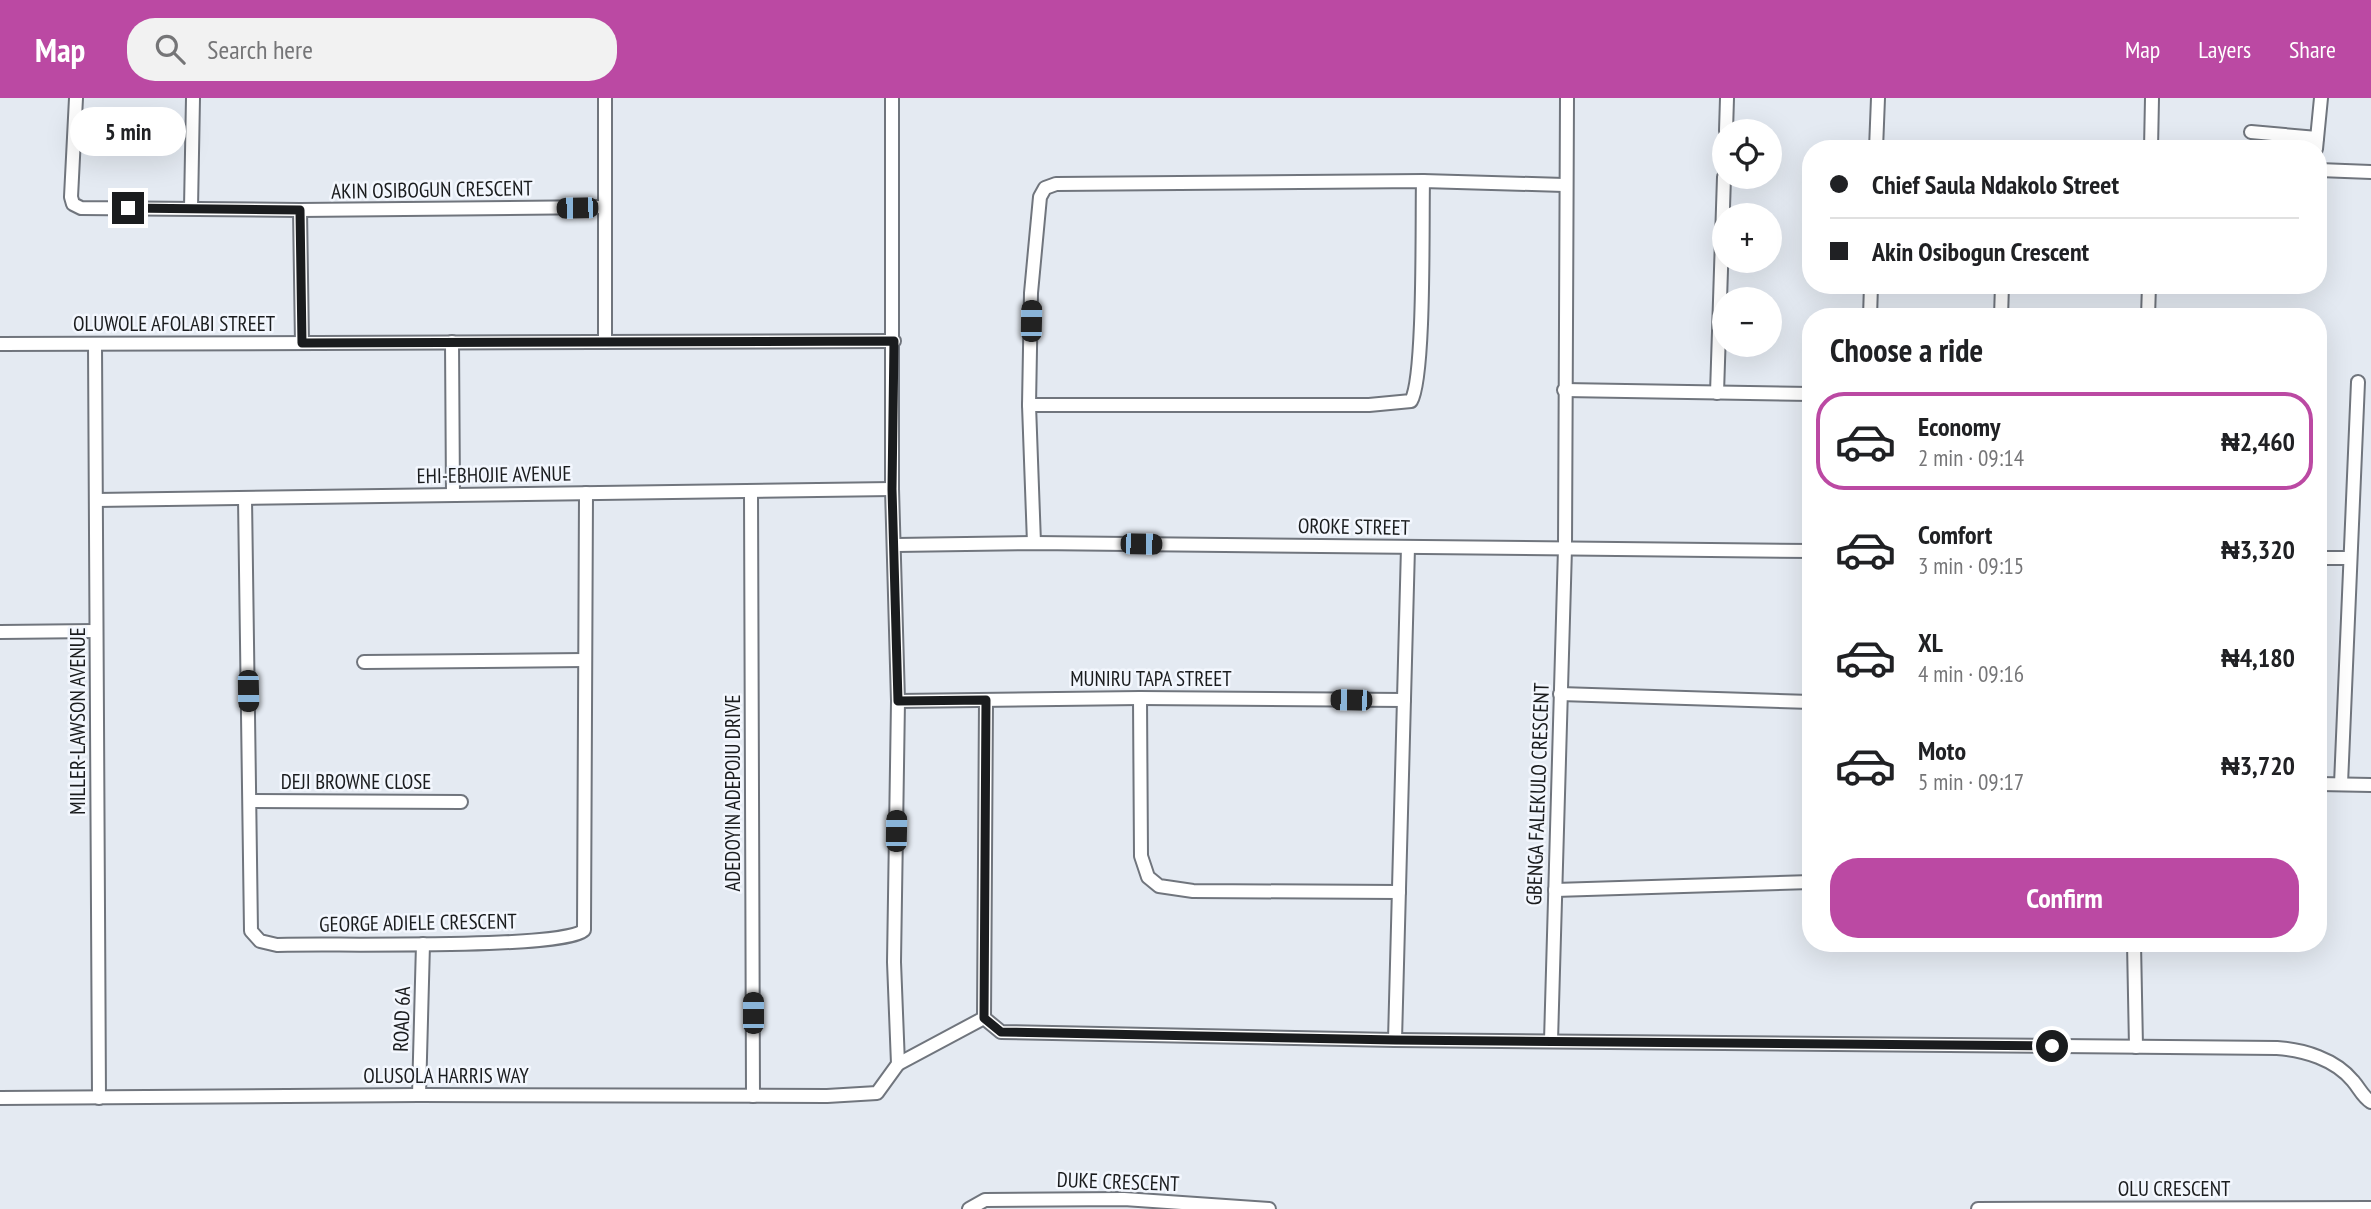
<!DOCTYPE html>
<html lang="en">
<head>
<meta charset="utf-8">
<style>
	:root { --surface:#fff; --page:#f2f2f2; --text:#202124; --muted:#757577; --line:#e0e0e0; --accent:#bb49a3 }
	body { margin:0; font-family:"PT Sans Narrow",sans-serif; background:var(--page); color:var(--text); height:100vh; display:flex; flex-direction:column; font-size:26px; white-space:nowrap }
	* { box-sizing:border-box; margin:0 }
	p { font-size:23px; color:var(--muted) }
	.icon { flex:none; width:38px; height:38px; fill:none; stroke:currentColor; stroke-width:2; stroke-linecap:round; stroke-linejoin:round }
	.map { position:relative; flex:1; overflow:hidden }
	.panel { position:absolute; left:1802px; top:210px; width:525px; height:644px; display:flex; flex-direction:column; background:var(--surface); border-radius:28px; box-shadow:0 7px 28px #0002 }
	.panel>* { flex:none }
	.guide { position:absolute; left:1802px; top:42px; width:525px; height:154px; border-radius:28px; box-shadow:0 7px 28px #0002; display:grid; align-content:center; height:154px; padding:0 28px; background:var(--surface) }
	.controls { position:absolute; left:1712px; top:21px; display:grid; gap:14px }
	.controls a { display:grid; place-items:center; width:70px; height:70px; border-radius:50%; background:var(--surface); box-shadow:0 7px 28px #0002; font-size:35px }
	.end { position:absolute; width:32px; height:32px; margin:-16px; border:9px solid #1a1c1e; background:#fff; box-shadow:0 0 0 4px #fff }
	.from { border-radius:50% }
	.bubble { position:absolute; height:49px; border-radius:24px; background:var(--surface); box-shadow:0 7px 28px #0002; font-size:23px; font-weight:700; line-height:49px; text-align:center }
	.car { position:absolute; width:21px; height:42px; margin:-21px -10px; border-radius:9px; box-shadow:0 0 5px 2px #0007; background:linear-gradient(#222 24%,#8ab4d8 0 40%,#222 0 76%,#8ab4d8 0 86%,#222 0) }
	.guide b { display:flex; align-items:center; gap:24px; height:66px; font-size:26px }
	.guide b+b { border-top:2px solid var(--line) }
	.guide i { width:18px; height:18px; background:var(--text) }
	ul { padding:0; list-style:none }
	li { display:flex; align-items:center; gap:21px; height:98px; margin:0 14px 10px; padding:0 14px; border:4px solid transparent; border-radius:28px }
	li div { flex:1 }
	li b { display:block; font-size:26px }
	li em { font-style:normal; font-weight:700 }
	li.selected { border-color:var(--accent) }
	li>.icon { width:63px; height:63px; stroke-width:1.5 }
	h2 { padding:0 28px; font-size:32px; line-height:84px }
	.primary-button { display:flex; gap:14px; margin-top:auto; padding:14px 28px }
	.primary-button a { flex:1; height:80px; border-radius:28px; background:var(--accent); color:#fff; font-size:28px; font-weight:700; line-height:80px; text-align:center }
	header { display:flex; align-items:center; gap:42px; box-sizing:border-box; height:98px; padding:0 35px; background:var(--accent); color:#fff }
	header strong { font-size:33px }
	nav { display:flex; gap:38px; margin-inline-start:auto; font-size:24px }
	.search { width:490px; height:63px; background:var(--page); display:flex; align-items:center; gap:18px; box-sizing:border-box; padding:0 24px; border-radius:28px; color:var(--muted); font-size:26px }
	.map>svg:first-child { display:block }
</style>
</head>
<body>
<header>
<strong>Map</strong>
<div class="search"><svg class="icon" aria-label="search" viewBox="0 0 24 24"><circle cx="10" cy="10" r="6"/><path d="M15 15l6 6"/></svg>Search here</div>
<nav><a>Map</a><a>Layers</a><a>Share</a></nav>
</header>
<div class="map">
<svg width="2371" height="1111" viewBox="0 0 2371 1111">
	<rect width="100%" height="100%" fill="#e4eaf2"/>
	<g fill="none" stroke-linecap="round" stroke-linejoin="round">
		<g stroke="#70757d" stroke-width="16">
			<g id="street">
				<path d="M76,0L71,99L73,106L81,110L300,112L605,109"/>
				<path d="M605,0V244"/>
				<path d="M1726,33L1727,0"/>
				<path d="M2251,34L2317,40"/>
				<path d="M1876,51L1878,0"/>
				<path d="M2151,51L2152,0"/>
				<path d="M2316,51L2321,0"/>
				<path d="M2319,72L2371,74"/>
				<path d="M191,110L193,0"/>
				<path d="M300,112L302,245"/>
				<path d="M1870,219L1871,187"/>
				<path d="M2001,219L2002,187"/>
				<path d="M2148,219L2149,187"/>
				<path d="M452,244L453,397"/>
				<path d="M0,246L894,243"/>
				<path d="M95,246L99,1000"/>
				<path d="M1564,292L1811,296"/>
				<path d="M1717,295L1724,79"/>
				<path d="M1029,307L1031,195L1040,99L1045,90L1056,86L1423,83L1564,87"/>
				<path d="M751,393L753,998"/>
				<path d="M245,400L251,833L260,843L277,847C322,845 564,852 584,832L586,395"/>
				<path d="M96,402L892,391"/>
				<path d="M1034,445L1029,307H1369L1411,303C1425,280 1422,120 1423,83"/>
				<path d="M896,447L1034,445L1811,453"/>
				<path d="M2319,460H2349"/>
				<path d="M0,534L96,533"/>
				<path d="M364,564L585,562"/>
				<path d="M1560,596L1811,604"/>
				<path d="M1140,600L1141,758L1148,779L1159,788L1193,793L1399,794"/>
				<path d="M898,603L1140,600L1404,602"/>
				<path d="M2319,686L2371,687"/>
				<path d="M2341,686L2358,284"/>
				<path d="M250,703L461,704"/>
				<path d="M1555,792L1811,784"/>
				<path d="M2134,845L2136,949"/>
				<path d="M984,920L986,602"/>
				<path d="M1395,942L1408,449"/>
				<path d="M1551,943L1565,450L1567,0"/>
				<path d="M898,966L984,920L1001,934L1395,942L2277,950C2304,952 2335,961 2353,983C2360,991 2362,998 2371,1004"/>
				<path d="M419,997L423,846"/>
				<path d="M0,1000L419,997L827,998L877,995L898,966L894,864L898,603L892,391V0"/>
				<path d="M969,1111L985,1102L1124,1101L1269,1111"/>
				<path d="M1978,1111L2371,1110"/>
			</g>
		</g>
		<use href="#street" stroke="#fff" stroke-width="12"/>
	</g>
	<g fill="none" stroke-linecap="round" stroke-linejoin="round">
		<path stroke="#1a1c1e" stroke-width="9" d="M128,110L300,112L302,245L894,243L892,391L898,603L986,602L984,920L1001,934L1395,942L2052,948"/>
	</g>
	<g text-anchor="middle" stroke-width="5" stroke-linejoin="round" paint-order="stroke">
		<g font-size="21" fill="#1a1c1e" stroke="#f3f7fe">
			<text transform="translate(432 92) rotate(-1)" y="7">AKIN OSIBOGUN CRESCENT</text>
			<text x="174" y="233">OLUWOLE AFOLABI STREET</text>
			<text transform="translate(494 377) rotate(-1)" y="7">EHI-EBHOJIE AVENUE</text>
			<text transform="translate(1354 429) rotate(1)" y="7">OROKE STREET</text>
			<text x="1151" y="588">MUNIRU TAPA STREET</text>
			<text transform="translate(78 623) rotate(-90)" y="7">MILLER-LAWSON AVENUE</text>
			<text x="356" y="691">DEJI BROWNE CLOSE</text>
			<text transform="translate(733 695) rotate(-90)" y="7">ADEDOYIN ADEPOJU DRIVE</text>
			<text transform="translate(1538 696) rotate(-88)" y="7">GBENGA FALEKULO CRESCENT</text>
			<text transform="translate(418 825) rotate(-1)" y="7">GEORGE ADIELE CRESCENT</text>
			<text transform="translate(402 921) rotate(-88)" y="7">ROAD 6A</text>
			<text x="446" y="985">OLUSOLA HARRIS WAY</text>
			<text transform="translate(1118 1084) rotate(2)" y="7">DUKE CRESCENT</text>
			<text x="2174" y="1098">OLU CRESCENT</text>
		</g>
	</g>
</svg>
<div class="controls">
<a><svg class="icon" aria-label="locate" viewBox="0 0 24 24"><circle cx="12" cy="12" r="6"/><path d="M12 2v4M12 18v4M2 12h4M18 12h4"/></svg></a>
<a>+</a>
<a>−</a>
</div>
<i class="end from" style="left:2052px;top:948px"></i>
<i class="end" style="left:128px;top:110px"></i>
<div class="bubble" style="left:70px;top:9px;width:116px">5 min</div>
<i class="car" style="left:577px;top:110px;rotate:269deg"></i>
<i class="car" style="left:1031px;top:223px;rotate:1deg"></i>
<i class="car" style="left:1141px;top:446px;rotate:91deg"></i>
<i class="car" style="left:248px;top:593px;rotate:179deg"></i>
<i class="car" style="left:1351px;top:602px;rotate:271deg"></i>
<i class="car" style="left:896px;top:733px;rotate:1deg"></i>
<i class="car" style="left:753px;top:915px;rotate:0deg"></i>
<div class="guide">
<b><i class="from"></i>Chief Saula Ndakolo Street</b>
<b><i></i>Akin Osibogun Crescent</b>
</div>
<section class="panel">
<h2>Choose a ride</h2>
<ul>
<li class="selected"><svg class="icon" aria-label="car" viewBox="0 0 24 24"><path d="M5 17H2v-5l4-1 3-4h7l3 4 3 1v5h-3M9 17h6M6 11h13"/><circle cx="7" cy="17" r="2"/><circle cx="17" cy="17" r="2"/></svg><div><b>Economy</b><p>2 min · 09:14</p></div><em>₦2,460</em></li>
<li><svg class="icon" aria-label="car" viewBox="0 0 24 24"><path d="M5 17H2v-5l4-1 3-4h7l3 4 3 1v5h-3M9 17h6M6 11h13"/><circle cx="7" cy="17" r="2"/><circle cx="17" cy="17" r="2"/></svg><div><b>Comfort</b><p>3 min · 09:15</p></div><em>₦3,320</em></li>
<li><svg class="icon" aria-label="car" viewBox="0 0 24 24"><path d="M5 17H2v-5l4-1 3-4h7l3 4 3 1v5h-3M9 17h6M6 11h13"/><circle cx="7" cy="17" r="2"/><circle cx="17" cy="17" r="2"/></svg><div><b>XL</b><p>4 min · 09:16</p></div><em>₦4,180</em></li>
<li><svg class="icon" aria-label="car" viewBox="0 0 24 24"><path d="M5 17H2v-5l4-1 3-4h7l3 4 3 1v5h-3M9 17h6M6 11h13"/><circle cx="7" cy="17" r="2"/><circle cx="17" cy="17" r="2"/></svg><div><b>Moto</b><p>5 min · 09:17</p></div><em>₦3,720</em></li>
</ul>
<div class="primary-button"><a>Confirm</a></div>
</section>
</div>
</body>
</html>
